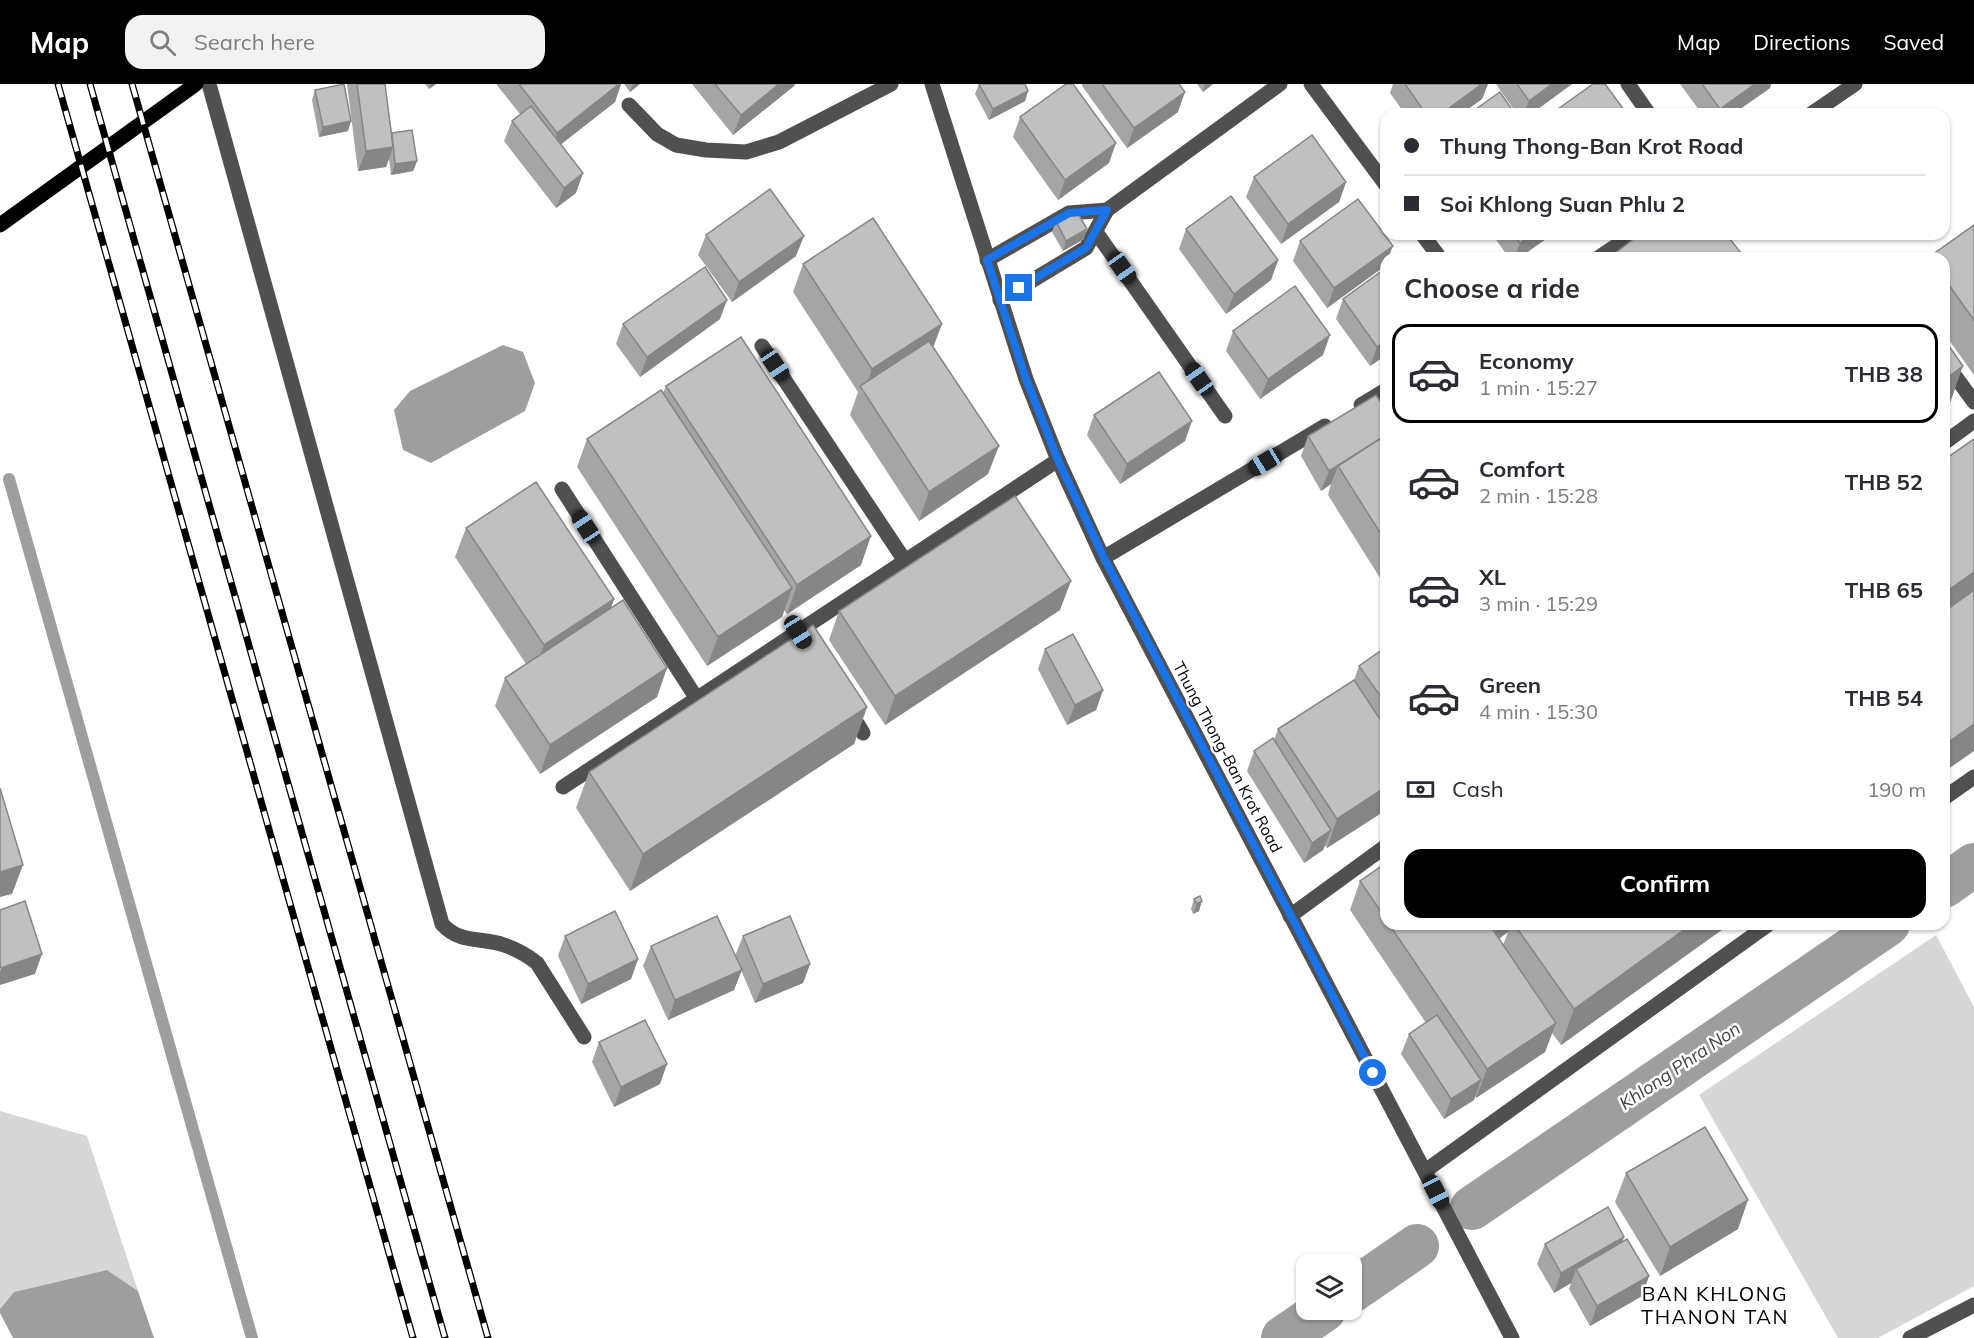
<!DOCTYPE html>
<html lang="en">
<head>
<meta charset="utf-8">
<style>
	:root { --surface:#fff; --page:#f2f2f3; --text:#2b2b33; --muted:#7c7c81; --line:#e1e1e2; --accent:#000 }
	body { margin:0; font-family:Mulish,sans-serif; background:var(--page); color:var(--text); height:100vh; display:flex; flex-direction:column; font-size:22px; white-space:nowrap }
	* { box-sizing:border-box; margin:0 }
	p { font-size:20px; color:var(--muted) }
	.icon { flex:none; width:33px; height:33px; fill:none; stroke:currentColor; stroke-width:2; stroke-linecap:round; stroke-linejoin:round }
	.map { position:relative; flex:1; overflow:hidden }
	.details { position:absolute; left:1380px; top:168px; width:570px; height:678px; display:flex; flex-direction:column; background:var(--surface); border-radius:18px; box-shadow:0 2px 4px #0004 }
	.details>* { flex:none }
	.banner { position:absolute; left:1380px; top:24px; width:570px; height:132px; border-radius:18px; box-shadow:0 2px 4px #0004; display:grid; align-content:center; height:132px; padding:0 24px; background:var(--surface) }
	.tools { position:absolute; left:1296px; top:1170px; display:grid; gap:12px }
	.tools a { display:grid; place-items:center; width:66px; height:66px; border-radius:12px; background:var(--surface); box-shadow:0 2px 4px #0004; font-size:30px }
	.end { position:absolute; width:27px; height:27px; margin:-14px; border:8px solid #1a73e8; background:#fff; box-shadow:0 0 0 3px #fff }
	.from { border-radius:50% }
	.car { position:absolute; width:18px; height:36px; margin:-18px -9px; border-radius:8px; box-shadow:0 0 4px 2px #0007; background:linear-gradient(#222 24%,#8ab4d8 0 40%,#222 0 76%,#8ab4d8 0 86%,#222 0) }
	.banner b { display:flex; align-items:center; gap:21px; height:57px; font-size:22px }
	.banner b+b { border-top:2px solid var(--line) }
	.banner i { width:15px; height:15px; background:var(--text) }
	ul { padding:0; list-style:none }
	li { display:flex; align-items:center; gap:18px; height:99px; margin:0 12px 9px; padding:0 12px; border:3px solid transparent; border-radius:18px }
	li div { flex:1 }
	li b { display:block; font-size:22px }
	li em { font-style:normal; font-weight:700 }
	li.selected { border-color:var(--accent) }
	li>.icon { width:54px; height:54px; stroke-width:1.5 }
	h2 { padding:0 24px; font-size:27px; line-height:72px }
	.pay { display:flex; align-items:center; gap:15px; height:66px; padding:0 24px; font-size:22px }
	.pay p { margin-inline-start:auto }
	.primary-button { display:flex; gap:12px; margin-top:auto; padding:12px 24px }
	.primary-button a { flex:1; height:69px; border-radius:18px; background:var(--accent); color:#fff; font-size:24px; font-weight:700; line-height:69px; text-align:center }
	header { display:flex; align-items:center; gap:36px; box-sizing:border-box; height:84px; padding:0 30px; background:var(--accent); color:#fff }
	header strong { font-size:28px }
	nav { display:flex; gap:33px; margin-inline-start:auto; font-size:21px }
	.search { width:420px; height:54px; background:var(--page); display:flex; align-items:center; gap:15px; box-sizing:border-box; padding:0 21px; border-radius:18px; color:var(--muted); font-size:22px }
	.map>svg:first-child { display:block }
</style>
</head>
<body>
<header>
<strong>Map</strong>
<div class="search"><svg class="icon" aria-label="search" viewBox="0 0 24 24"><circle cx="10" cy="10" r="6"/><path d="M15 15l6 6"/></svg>Search here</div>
<nav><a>Map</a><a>Directions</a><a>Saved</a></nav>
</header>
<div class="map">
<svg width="1974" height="1254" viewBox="0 0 1974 1254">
	<rect width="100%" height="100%" fill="#fff"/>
	<g fill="#d7d7d7">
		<path d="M1936,851L1974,923V1202L1878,1254H1838L1699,1011Z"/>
		<path d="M0,1027L87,1052L138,1207L107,1186L14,1208L0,1225Z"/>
	</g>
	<g fill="#9e9e9e">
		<path d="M503,261L523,268L535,299L525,327L431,379L403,366L394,326L410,307Z"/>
		<path d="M107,1186L138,1207L154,1254H13L0,1229V1225L14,1208Z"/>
	</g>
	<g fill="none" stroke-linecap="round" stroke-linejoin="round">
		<path stroke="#9e9e9e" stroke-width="12" d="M9,395L252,1254"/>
		<g stroke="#9e9e9e" stroke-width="44">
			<path d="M1944,802L1974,781"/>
			<path d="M1472,1124L1888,840"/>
			<path d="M1352,1207L1417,1162"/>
			<path d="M1283,1254L1324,1226"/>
		</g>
		<g stroke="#505050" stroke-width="15">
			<path d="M209,0L442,840C460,860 481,853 504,861C516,865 527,871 537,879L584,953"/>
			<path d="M932,0L1026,295L1058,376L1103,474L1512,1254"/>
			<path d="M1311,0L1386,101"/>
			<path d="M1628,0L1649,30"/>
			<path d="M629,21L657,50L676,61L706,66L746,68L779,58L891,0"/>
			<path d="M1811,30L1855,0"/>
			<path d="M1096,148L1225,332"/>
			<path d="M1422,150L1440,174"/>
			<path d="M1598,174L1634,150"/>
			<path d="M987,176L1069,129L1107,126"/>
			<path d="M1000,216L1086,164L1107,126L1280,0"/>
			<path d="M762,262L905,477"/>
			<path d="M1944,277L1974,318"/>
			<path d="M1361,321L1386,306"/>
			<path d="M1944,359L1974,337"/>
			<path d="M562,405L697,615"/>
			<path d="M1103,474L1325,342"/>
			<path d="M850,628L863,649"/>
			<path d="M563,703L1058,376"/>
			<path d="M1944,714L1974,693"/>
			<path d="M1290,832L1386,762"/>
			<path d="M1425,1087L1769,840"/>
			<path d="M1910,1254L1974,1221"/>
		</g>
		<path stroke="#000" stroke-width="15" d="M0,141L196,0"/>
		<g stroke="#000" stroke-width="7">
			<g id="rail">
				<path d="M58,0L413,1254"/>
				<path d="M90,0L445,1254"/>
				<path d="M132,0L488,1254"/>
			</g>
		</g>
		<use href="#rail" stroke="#fff" stroke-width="4.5" stroke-dasharray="14" stroke-linecap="butt"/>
	</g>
	<g fill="#a5a5a5" fill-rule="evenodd">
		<path d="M347,0H385L392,49L417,77L413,87L391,91L389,75L386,83L358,87Z"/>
		<path d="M425,0H436L429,5Z"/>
		<path d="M496,0H621L615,18L561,60L576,109L556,124L504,57L512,37L520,30Z"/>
		<path d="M624,0H640L630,8Z"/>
		<path d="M692,0H795L794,2L733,51Z"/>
		<path d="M979,0L1028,7L1025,17L989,36L975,10Z"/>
		<path d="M1082,0H1179L1178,28L1127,64L1082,2Z"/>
		<path d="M1197,0H1213L1203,8Z"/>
		<path d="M1393,0H1488L1482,15L1461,30H1405L1390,9Z"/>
		<path d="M1496,0H1572L1531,30H1517Z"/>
		<path d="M1680,0H1771L1770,4L1733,30H1702Z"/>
		<path d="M315,6L348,47L319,53L312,16Z"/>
		<path d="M1020,33L1109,79L1058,116L1013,53Z"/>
		<path d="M1254,93L1346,98L1339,118L1281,160L1246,113Z"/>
		<path d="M1056,137L1084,155L1063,167L1052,148Z"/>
		<path d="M1974,141V291L1944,249V174H1929Z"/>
		<path d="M1186,145L1278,176L1271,196L1226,230L1179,165Z"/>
		<path d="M1492,150H1553L1519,174H1509Z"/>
		<path d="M706,151L796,172L732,218L698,171Z"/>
		<path d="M1300,157L1388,174L1385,182L1327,224L1293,177Z"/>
		<path d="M803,180L933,263L988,390L919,437L850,331L858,308L793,208Z"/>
		<path d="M1343,215L1386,271L1370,282L1336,235Z"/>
		<path d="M720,235L640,293L616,260L623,240Z"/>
		<path d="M1233,247L1323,271L1260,315L1226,267Z"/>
		<path d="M666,302L861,481L787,530L784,526L782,533L707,582L577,383L587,355L663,309Z"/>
		<path d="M1386,307V501L1385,502L1328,411L1331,400L1321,407L1301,372L1308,352L1382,319Z"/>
		<path d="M1094,331L1185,357L1120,400L1087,351Z"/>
		<path d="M466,444L614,515L611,524L657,613L540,690L495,622L505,594L526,580L455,473Z"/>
		<path d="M1060,526L885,641L829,556L839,527Z"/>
		<path d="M1386,563V726L1327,764L1325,761L1323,766L1304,779L1247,687L1254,667L1274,656L1278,645L1354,596L1359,582Z"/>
		<path d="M1045,565L1103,606L1096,626L1067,641L1038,585Z"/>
		<path d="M867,623L854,660L630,807L576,724L589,688Z"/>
		<path d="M1386,779V840H1730L1561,961L1552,949L1545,968L1476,1014L1475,1012L1474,1016L1444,1035L1401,970L1409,950L1426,939L1350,826L1360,797ZM1508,848L1503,861L1499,854Z"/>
		<path d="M1200,812L1199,827L1193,830L1191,825L1194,815Z"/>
		<path d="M565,852L638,875L631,895L581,920L558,872Z"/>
		<path d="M743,852L810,880L803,899L755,919L741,886L734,906L668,936L643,882L651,862L735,872Z"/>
		<path d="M599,958L660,1000L614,1023L592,978Z"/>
		<path d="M1626,1089L1738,1145L1660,1192L1615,1118Z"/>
		<path d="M1622,1158L1649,1192L1642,1212L1590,1242L1569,1205L1571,1199L1554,1209L1537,1180L1545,1160Z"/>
	</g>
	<g fill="#868686">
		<path d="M431,0H436L429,5Z"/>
		<path d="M619,0H621L615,18L550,69L557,49Z"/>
		<path d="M633,0H640L630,8Z"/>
		<path d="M779,0H795L794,2L733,51L741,31Z"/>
		<path d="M1205,0H1213L1203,8Z"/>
		<path d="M1482,0H1488L1482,15L1461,30H1441Z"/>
		<path d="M1552,0H1572L1531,30H1524L1529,17Z"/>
		<path d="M1755,0H1771L1770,4L1733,30H1718L1720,25Z"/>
		<path d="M1028,7L1025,17L989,36L993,25Z"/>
		<path d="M1185,8L1178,28L1127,64L1134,44Z"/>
		<path d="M351,37L348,47L319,53L323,43Z"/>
		<path d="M1116,59L1109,79L1058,116L1065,96Z"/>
		<path d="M393,63L386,83L358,87L366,67Z"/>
		<path d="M417,77L413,87L391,91L395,80Z"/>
		<path d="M583,89L576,109L556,124L564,104Z"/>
		<path d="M1346,98L1339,118L1281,160L1288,140Z"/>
		<path d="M1087,145L1084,155L1063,167L1066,157Z"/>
		<path d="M1532,150H1553L1519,174H1514L1520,159Z"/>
		<path d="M804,152L796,172L732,218L739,198Z"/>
		<path d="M1393,162L1388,174H1386L1385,182L1327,224L1334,204Z"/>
		<path d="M1278,176L1271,196L1226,230L1234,210Z"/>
		<path d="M727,216L720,235L640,293L647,273Z"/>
		<path d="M942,240L931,269L864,308L872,285Z"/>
		<path d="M1330,251L1323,271L1260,315L1268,295Z"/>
		<path d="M1386,256V271L1370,282L1377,263Z"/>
		<path d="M1963,282L1950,319L1944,323V296Z"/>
		<path d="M1192,337L1185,357L1120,400L1127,380Z"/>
		<path d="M1386,351L1338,382L1331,400L1321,407L1329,387Z"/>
		<path d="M999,362L988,390L919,437L929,408Z"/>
		<path d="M871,452L861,481L787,530L797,501Z"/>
		<path d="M1974,488V515L1944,536V509Z"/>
		<path d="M1071,497L1060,526L885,641L895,612Z"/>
		<path d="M792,504L782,533L707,582L718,553Z"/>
		<path d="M614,515L604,544L533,590L544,561Z"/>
		<path d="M667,584L657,613L540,690L550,661Z"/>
		<path d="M1103,606L1096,626L1067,641L1075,621Z"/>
		<path d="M867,623L854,660L630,807L643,770Z"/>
		<path d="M1974,640V667L1944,688V661Z"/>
		<path d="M1386,703V726L1327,764L1337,735Z"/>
		<path d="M1331,746L1323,766L1304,779L1312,759Z"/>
		<path d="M23,781L12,810L0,813V788Z"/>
		<path d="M1202,817L1199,827L1193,830L1197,820Z"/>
		<path d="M1498,840H1511L1508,848L1491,861Z"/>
		<path d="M1692,840H1730L1561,961L1574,925Z"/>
		<path d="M42,870L35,890L0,901V887L1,884Z"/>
		<path d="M638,875L631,895L581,920L588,900Z"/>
		<path d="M810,880L803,899L755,919L763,900Z"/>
		<path d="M742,886L734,906L668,936L675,916Z"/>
		<path d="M1556,939L1545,968L1476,1014L1487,985Z"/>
		<path d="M667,980L660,1000L614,1023L621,1003Z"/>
		<path d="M1481,996L1474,1016L1444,1035L1451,1015Z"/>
		<path d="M1748,1116L1738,1145L1660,1192L1670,1163Z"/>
		<path d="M1624,1153L1617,1173L1576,1185L1571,1199L1554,1209L1561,1189Z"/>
		<path d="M1649,1192L1642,1212L1590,1242L1597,1222Z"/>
	</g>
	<g fill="#c0c0c0" stroke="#868686" stroke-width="1.5">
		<path d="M344,0L351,37L323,43L315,6Z"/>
		<path d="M357,0H385L393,63L366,67Z"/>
		<path d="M519,0H619L557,49Z"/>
		<path d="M715,0H779L741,31Z"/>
		<path d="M979,0H1025L1028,7L993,25Z"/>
		<path d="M1066,0H1073L1116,59L1065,96L1020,33Z"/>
		<path d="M1102,0H1179L1185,8L1134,44Z"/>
		<path d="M1405,0H1482L1441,30H1426Z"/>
		<path d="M1517,0H1552L1529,17Z"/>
		<path d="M1593,0H1605L1627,30H1551Z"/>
		<path d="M1702,0H1755L1720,25Z"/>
		<path d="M1500,8L1515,30H1469Z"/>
		<path d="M531,22L583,89L564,104L512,37Z"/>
		<path d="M412,46L417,77L395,80L392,49Z"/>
		<path d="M1312,51L1346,98L1288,140L1254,93Z"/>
		<path d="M770,105L804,152L739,198L706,151Z"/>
		<path d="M1231,112L1278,176L1234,210L1186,145Z"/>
		<path d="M1358,115L1393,162L1334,204L1300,157Z"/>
		<path d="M1076,126L1087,145L1066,157L1056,137Z"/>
		<path d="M873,134L942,240L872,285L803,180Z"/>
		<path d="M1974,141V236L1944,194V174L1929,173Z"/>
		<path d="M1513,150H1532L1520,159Z"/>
		<path d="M1640,150H1726L1745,174H1609Z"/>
		<path d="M705,183L727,216L647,273L623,240Z"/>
		<path d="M1386,184V256L1377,263L1343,215Z"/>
		<path d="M1295,202L1330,251L1268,295L1233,247Z"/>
		<path d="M741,253L871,452L797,501L666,302Z"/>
		<path d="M1944,255L1963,282L1944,296Z"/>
		<path d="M929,257L999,362L929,408L860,302Z"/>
		<path d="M1159,288L1192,337L1127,380L1094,331Z"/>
		<path d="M661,306L792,504L718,553L587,355Z"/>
		<path d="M1376,311L1386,326V351L1329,387L1308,352Z"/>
		<path d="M1386,351V458L1338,382Z"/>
		<path d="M1974,355V488L1944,509V376Z"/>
		<path d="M536,398L614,515L544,561L466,444Z"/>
		<path d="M1015,412L1071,497L895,612L839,527Z"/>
		<path d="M1974,506V640L1944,661V528Z"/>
		<path d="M623,516L667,584L550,661L505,594Z"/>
		<path d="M813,541L867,623L643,770L589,688Z"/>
		<path d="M1073,550L1103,606L1075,621L1045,565Z"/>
		<path d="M1386,563V620L1359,582Z"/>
		<path d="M1354,596L1386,644V703L1337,735L1278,645Z"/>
		<path d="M1273,654L1331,746L1312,759L1254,667Z"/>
		<path d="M0,704L23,781L0,788Z"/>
		<path d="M1386,779V835L1360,797Z"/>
		<path d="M1200,812L1202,817L1197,820L1194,815Z"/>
		<path d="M25,817L42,870L1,884L0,880V826Z"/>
		<path d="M615,827L638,875L588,900L565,852Z"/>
		<path d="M717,832L742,886L675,916L651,862Z"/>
		<path d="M790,832L810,880L763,900L743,852Z"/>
		<path d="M1389,840H1489L1556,939L1487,985Z"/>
		<path d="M1514,840H1692L1574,925Z"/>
		<path d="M1437,931L1481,996L1451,1015L1409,950Z"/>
		<path d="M645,936L667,980L621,1003L599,958Z"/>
		<path d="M1705,1043L1748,1116L1670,1163L1626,1089Z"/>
		<path d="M1608,1123L1624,1153L1561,1189L1545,1160Z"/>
		<path d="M1627,1155L1649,1192L1597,1222L1576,1185Z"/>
	</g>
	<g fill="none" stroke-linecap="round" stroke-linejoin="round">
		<path stroke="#1a73e8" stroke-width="8" d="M1019,204L1086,164L1107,126L1069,129L987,176L1026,295L1058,376L1104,474L1373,989"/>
	</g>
	<g text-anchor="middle" stroke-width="5" stroke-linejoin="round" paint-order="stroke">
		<g font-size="16" fill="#000" stroke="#fff">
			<text transform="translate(1228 673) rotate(62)" y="6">Thung Thong-Ban Krot Road</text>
		</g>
		<g font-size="18" font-style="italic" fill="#3f3f3f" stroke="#fff">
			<text transform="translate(1680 982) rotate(-34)" y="6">Khlong Phra Non</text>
		</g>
		<g font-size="20" letter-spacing="1.5" fill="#000" stroke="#fff">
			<text x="1715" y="1217">BAN KHLONG<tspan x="1715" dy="23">THANON TAN</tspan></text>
		</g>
	</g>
</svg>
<div class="tools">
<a><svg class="icon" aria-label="layers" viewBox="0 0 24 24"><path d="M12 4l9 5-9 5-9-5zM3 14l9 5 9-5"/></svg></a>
</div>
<i class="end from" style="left:1373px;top:989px"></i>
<i class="end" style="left:1019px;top:204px"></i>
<i class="car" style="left:1122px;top:184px;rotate:145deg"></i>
<i class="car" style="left:775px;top:281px;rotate:146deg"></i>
<i class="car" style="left:1199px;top:295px;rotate:325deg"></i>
<i class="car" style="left:1265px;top:378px;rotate:239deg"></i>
<i class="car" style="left:586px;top:443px;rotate:327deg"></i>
<i class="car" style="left:798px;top:548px;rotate:148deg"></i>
<i class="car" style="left:1436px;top:1108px;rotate:153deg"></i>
<div class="banner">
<b><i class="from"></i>Thung Thong-Ban Krot Road</b>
<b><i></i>Soi Khlong Suan Phlu 2</b>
</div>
<section class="details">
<h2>Choose a ride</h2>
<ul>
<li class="selected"><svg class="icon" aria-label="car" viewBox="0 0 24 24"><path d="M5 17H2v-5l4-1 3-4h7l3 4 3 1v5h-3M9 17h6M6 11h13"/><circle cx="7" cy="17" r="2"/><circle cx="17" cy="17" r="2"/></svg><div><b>Economy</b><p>1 min · 15:27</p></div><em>THB 38</em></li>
<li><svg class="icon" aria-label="car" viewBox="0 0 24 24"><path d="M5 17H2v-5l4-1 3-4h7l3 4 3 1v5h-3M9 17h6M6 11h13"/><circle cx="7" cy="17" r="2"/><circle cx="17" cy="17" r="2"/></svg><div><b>Comfort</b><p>2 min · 15:28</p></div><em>THB 52</em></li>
<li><svg class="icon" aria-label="car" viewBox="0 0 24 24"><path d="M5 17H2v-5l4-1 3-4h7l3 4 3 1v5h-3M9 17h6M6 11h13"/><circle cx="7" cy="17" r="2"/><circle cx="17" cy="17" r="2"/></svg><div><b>XL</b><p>3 min · 15:29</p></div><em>THB 65</em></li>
<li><svg class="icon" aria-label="car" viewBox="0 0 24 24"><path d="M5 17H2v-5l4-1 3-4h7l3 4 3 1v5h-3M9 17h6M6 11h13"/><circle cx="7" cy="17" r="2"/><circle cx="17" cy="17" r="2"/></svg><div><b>Green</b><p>4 min · 15:30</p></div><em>THB 54</em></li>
</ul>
<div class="pay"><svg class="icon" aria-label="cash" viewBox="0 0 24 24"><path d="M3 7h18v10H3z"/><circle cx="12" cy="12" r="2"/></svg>Cash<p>190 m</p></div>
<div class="primary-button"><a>Confirm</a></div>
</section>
</div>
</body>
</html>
